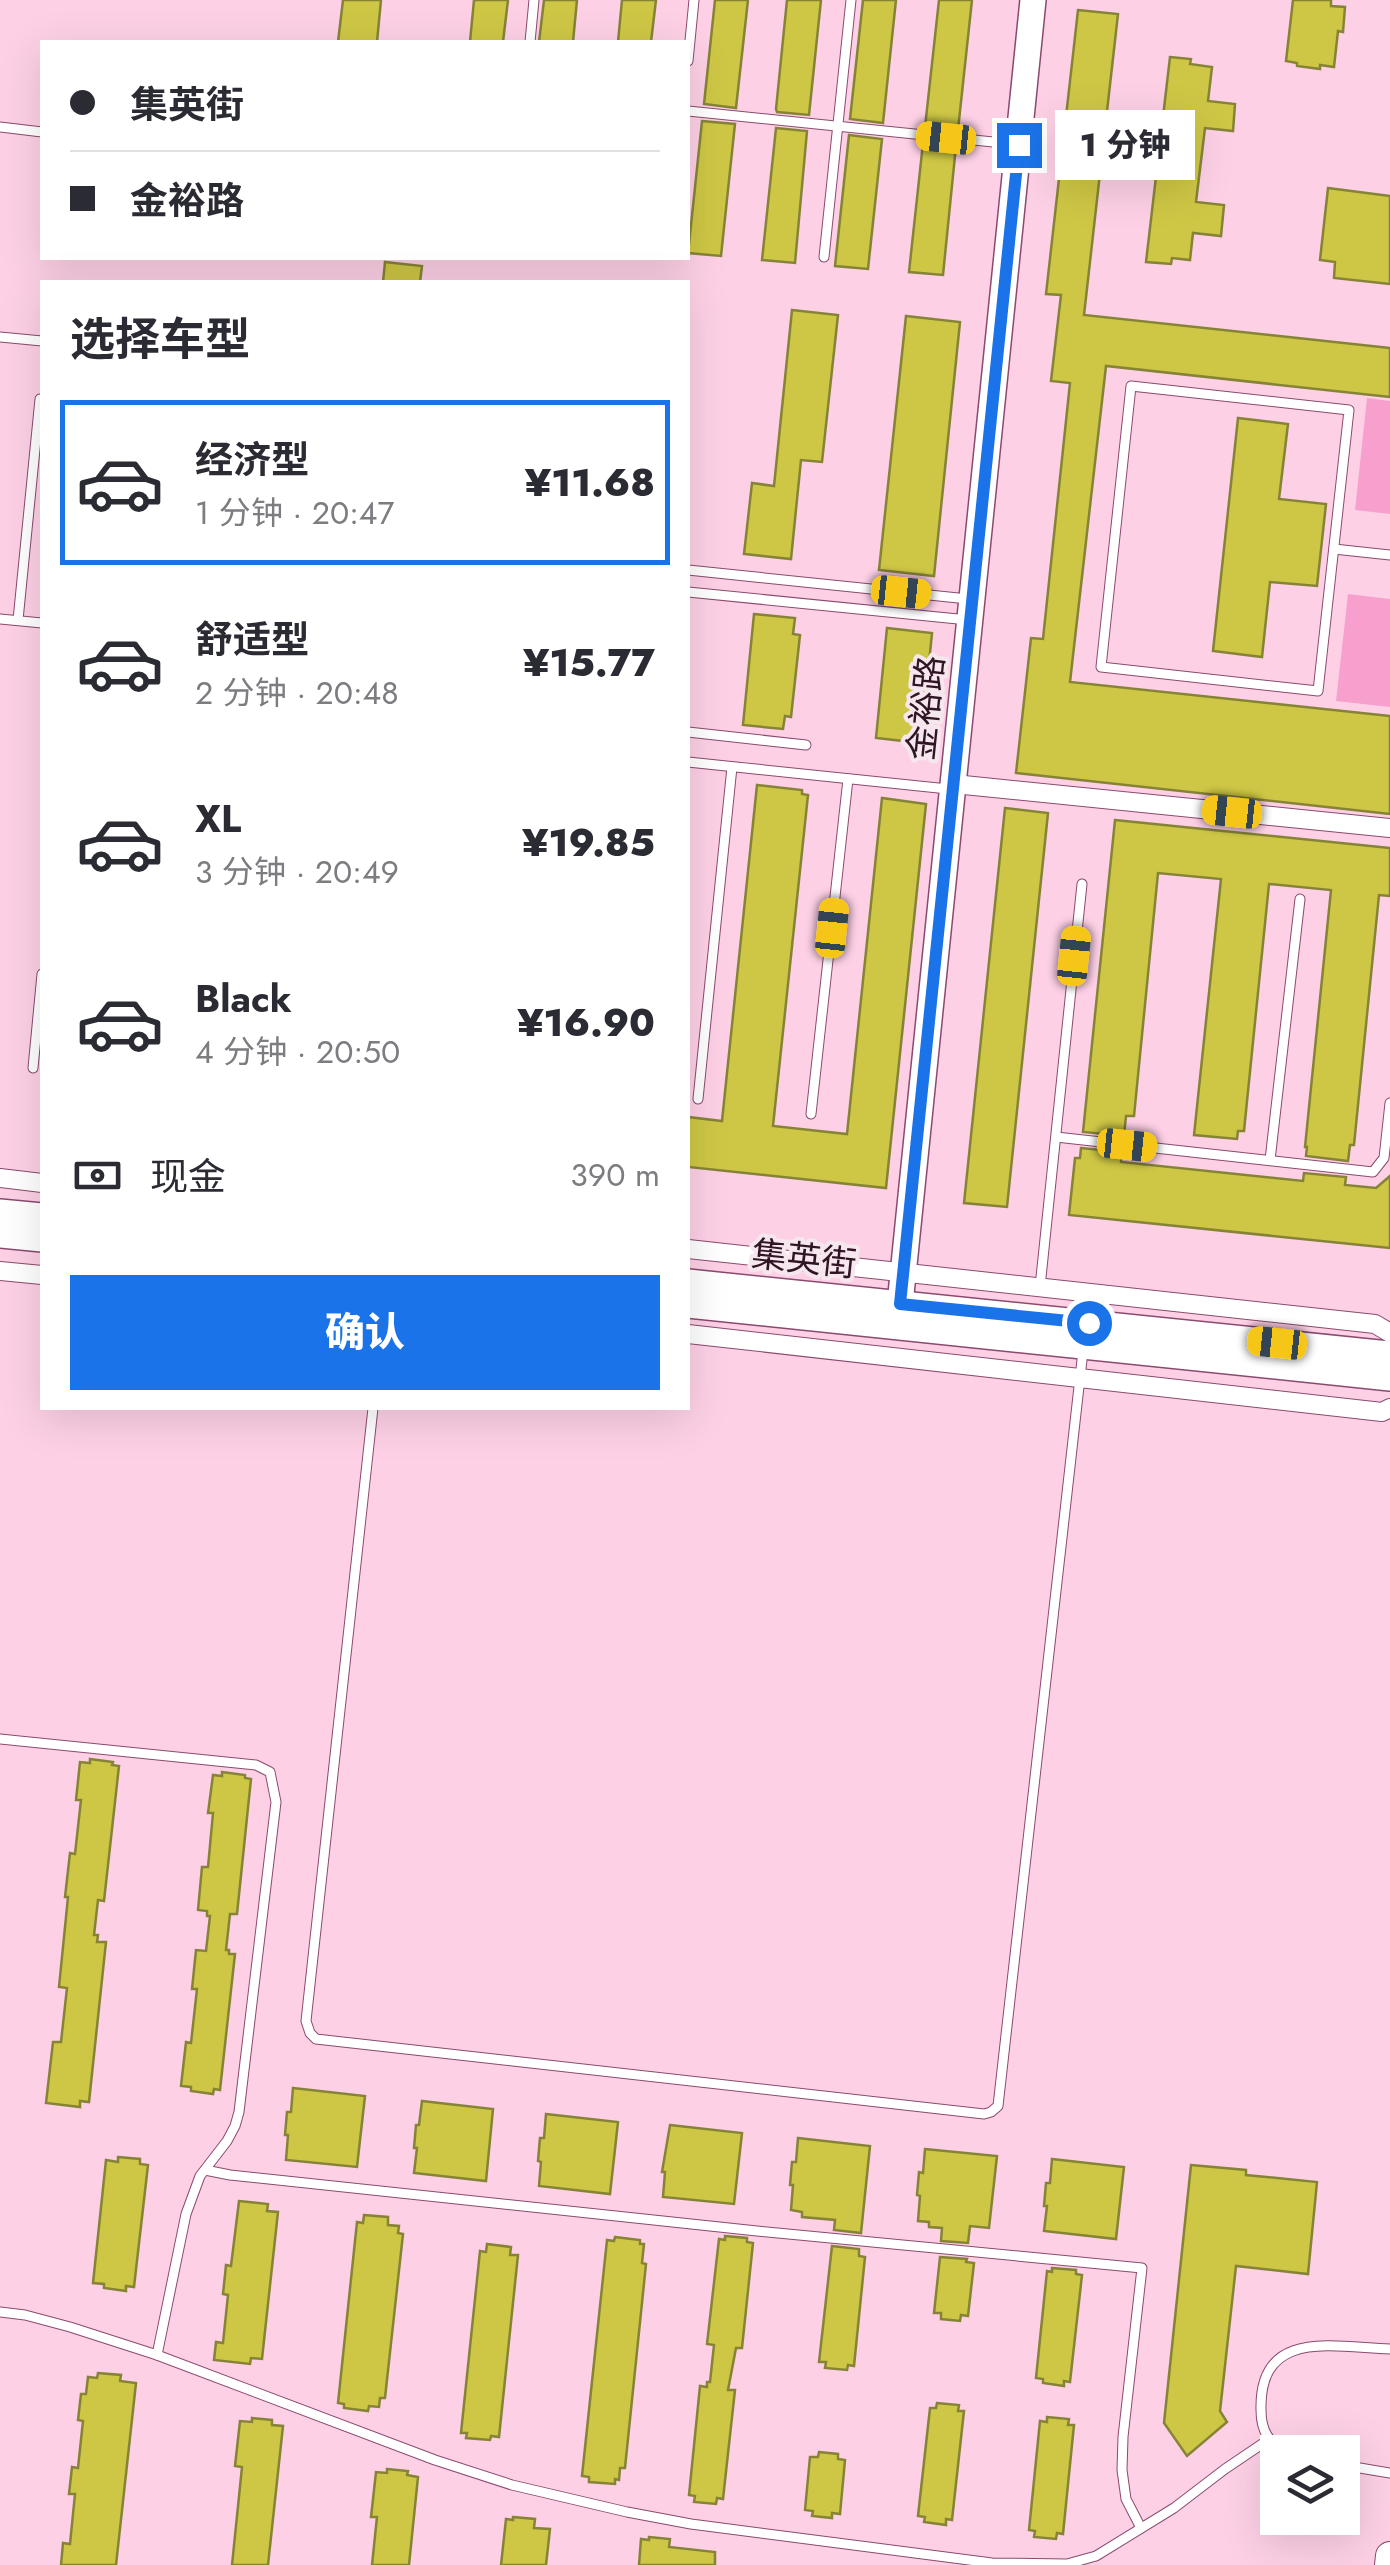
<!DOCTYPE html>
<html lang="zh">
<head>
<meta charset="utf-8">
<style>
	:root { --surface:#fff; --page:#f7f7f7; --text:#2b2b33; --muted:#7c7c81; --line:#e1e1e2; --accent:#1a73e8 }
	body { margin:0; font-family:Jost,"Noto Sans SC",sans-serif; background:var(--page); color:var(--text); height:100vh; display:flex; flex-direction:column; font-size:38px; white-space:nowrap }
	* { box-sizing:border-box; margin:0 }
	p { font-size:32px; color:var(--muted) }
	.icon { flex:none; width:55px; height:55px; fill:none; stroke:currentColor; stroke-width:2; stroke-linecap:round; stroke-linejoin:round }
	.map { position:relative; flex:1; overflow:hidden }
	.side { position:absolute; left:40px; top:280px; width:650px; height:1130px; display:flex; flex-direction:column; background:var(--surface); border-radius:0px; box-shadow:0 10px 40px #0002 }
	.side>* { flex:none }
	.banner { position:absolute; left:40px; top:40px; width:650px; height:220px; border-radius:0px; box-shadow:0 10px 40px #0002; display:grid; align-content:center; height:220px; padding:0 30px; background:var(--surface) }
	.tools { position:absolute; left:1260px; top:2435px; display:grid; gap:20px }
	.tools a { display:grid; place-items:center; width:100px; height:100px; border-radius:0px; background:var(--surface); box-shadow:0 10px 40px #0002; font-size:50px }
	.end { position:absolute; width:45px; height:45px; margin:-22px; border:12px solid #1a73e8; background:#fff; box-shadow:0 0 0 5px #fff }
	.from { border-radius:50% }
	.bubble { position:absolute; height:70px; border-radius:0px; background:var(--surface); box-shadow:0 10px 40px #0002; font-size:32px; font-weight:800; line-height:70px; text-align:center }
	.car { position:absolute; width:30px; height:60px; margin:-30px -15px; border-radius:12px; box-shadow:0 0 8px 2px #0007; background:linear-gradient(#f5c518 24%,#345 0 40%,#f5c518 0 76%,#345 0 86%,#f5c518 0) }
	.banner b { display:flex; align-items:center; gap:35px; height:95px; font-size:38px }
	.banner b+b { border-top:2px solid var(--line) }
	.banner i { width:25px; height:25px; background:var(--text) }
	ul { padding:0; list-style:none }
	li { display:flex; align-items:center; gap:30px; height:165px; margin:0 20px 15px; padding:0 10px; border:5px solid transparent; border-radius:0px }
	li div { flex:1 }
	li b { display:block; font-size:38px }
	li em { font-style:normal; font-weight:800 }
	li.current { border-color:var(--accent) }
	li>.icon { width:90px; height:90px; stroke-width:1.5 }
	h2 { padding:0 30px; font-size:45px; line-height:120px }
	.pay { display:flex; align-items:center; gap:25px; height:110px; padding:0 30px; font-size:38px }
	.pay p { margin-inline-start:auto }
	.cta { display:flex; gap:20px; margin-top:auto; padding:20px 30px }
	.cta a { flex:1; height:115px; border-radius:0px; background:var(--accent); color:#fff; font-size:40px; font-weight:800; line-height:115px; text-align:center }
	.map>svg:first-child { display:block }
</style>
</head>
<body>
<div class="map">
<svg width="1390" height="2565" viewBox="0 0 1390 2565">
	<rect width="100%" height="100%" fill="#fdd0e6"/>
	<g fill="#f7a0ce">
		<path d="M1367,398L1390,401V514L1355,510Z"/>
		<path d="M1348,594L1390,599V707L1336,701Z"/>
	</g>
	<g fill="#cec745" stroke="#868337" stroke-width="2.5">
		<path d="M343,0H381L377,42H338Z"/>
		<path d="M474,0H508L503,42H470Z"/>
		<path d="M544,0H577L573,42H539Z"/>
		<path d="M622,0H656L651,42H618Z"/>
		<path d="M715,0H748L736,108L704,104Z"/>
		<path d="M787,0H821L809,115L777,112L776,109Z"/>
		<path d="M863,0H896L883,123L850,119Z"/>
		<path d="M939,0H972L958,130L925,127Z"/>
		<path d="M1293,0H1331V6L1345,7L1343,32L1338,31L1334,67L1320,65V69L1297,66V63L1286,61Z"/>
		<path d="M1078,10L1118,14L1084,315L1390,348V397L1106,366L1070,682L1390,716V814L1016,773L1031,638L1043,639L1070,383L1051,381L1061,295L1046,294Z"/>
		<path d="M1170,57L1191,59L1190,64L1212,67L1208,101L1235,104L1233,131L1205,128L1196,202L1224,205L1221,236L1193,233L1190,260L1172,258L1171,264L1146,262Z"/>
		<path d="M702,121L735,124L721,256L688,253Z"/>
		<path d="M776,128L807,131L795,263L762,260Z"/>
		<path d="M849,135L882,139L868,269L835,266Z"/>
		<path d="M923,143L956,146L943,275L909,272Z"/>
		<path d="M1328,188L1390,196V284L1334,278L1335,262L1320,260Z"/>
		<path d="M385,262L422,266L420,282H383Z"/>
		<path d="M792,310L838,315L822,462L801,460L791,559L744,554L752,483L774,486Z"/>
		<path d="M906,316L960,322L934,576L879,570Z"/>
		<path d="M1238,418L1288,424L1279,499L1326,504L1317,586L1270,582L1262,657L1213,651Z"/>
		<path d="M754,614L795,618L793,634L800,635L791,717L785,716L783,729L743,725Z"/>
		<path d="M887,628L932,633L921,743L876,738Z"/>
		<path d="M757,785L802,790V794L808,795L773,1126L847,1134L882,798L926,804L886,1188L688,1167V1117L722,1121Z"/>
		<path d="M1005,808L1048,813L1007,1207L964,1203Z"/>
		<path d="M1115,820L1390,848V896L1379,895L1354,1145H1350L1348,1161L1306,1156L1307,1147H1305L1331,890L1269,884L1244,1131H1238L1237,1139L1194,1135L1221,879L1158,873L1134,1116H1126L1124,1136L1083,1132Z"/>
		<path d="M1081,1148L1122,1152L1121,1162L1303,1181L1304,1173L1346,1177L1345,1185L1376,1188L1390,1176V1248L1069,1215L1075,1158H1080Z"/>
		<path d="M90,1759L113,1762L112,1765L119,1766L104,1901L98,1900L94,1935H98L97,1942H106L89,2102L80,2101V2107L46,2103L53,2042H61L67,1988L59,1987L68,1897H65L70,1853L75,1854L81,1800H76L80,1762L90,1763Z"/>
		<path d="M222,1772L245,1775V1778L251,1779L237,1914H230L226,1950H229V1954H235L220,2090L214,2089L213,2094L191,2091V2087L181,2086L186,2042L191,2043L197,1989H192L196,1950L206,1951L210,1916H207V1911L198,1910L202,1867H208L213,1813H208L213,1775L222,1776Z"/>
		<path d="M293,2088L365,2096L357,2167L286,2160L288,2135H285L287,2112H291Z"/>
		<path d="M422,2101L493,2109L486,2181L414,2173L417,2148H414L416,2125H419Z"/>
		<path d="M546,2114L618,2122L610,2194L539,2186L541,2162L538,2161L540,2138H544Z"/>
		<path d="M670,2125L742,2133L734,2204L663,2197L665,2172H662Z"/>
		<path d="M798,2138L870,2146L861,2233L834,2230L835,2220L802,2217V2212L791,2210L793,2185H790L792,2162H796Z"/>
		<path d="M925,2149L997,2156L989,2228L970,2226L968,2243L941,2241L942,2228L929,2227V2222L918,2221L920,2196L917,2195L919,2172L923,2173Z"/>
		<path d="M118,2157L140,2159V2164L148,2165L134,2287L126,2286V2291L104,2288V2284L93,2283L106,2160L118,2162Z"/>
		<path d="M1052,2159L1124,2167L1116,2239L1044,2231L1047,2206H1044L1046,2183H1050Z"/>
		<path d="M1191,2165L1246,2170V2175L1317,2182L1308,2274L1236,2266L1220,2411L1227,2422L1187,2456L1164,2423Z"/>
		<path d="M239,2201L268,2204L267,2211L278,2212L262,2359L251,2358L250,2364L214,2360L216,2342L223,2343L228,2295L223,2294L226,2265L231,2266Z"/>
		<path d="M364,2215L388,2217V2225L399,2226L398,2233L403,2234L385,2398H380L379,2407L369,2406L368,2411L344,2408V2404L338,2403L357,2222L363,2223Z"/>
		<path d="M725,2236L747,2238V2242L753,2243L742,2348H736L728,2390H735L723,2499L717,2498L716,2504L694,2502L695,2496L689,2495L700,2386L707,2387V2382H710L714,2345L707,2344L719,2239L725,2240Z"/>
		<path d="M615,2237L640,2240V2244H644L642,2263L646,2264L625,2468H620L619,2480L615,2479V2484L589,2482V2477L582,2476L607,2240L614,2241Z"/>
		<path d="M487,2244L511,2247L510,2255H518L499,2437L491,2436L490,2440L466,2438L467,2433H461L480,2251L486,2252Z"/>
		<path d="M832,2246L859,2249V2256L865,2257L854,2366L848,2365L847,2370L825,2368L826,2362H819Z"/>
		<path d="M940,2257L967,2259L966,2262L974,2263L968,2316L961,2315L960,2321L941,2319V2313H934Z"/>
		<path d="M1052,2268L1076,2270V2274L1082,2275L1070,2382L1064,2381V2386L1043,2383V2379L1036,2378L1047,2271L1052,2272Z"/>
		<path d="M98,2373L121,2375L120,2381L136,2383L116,2565H61L63,2543L70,2544L75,2494H69L72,2467L78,2468L83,2421L78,2420L81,2394H86L88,2377L97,2378Z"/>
		<path d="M937,2403L959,2405L958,2411H964L952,2520L946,2519V2525L924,2522L925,2517L918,2516L930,2408H936Z"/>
		<path d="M1047,2417L1069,2419L1068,2425H1074L1063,2534L1057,2533L1056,2539L1034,2537L1035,2531L1029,2530L1040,2421L1047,2422Z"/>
		<path d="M252,2418L272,2420V2425L283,2426L268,2565H232L242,2467L235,2466L240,2421L252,2422Z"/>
		<path d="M819,2452L838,2454V2459L845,2460L840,2514L832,2513V2518L812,2516L813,2511L805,2510L810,2457H818Z"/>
		<path d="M387,2469L408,2471L407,2475L418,2477L409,2565H372L377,2517H371L376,2472L387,2473Z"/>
		<path d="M513,2517L535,2519L534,2528L550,2529L546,2565H501L506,2519L513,2520Z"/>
		<path d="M649,2537L670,2539L669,2547L715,2552V2565H639L641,2539L649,2540Z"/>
	</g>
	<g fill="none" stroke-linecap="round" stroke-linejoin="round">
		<g stroke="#8a4a6e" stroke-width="11">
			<g id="lane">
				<path d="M530,42L534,0"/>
				<path d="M688,61L694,0"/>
				<path d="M688,111L1013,144"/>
				<path d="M0,127L42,132"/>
				<path d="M824,257L851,0"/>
				<path d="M0,337L42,341"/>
				<path d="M1131,386L1349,410L1318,691L1101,667Z"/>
				<path d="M1334,549L1390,555"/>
				<path d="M688,570L968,599"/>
				<path d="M688,592L968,620"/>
				<path d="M0,619L42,623"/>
				<path d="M18,620L40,399"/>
				<path d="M688,732L806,745"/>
				<path d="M688,762L948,789"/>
				<path d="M33,1068L42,974"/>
				<path d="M698,1099L732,767"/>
				<path d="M811,1114L848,779"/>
				<path d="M1056,1137L1373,1172L1384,1158L1390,1103"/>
				<path d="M1270,1160L1300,899"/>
				<path d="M1040,1287L1082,884"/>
				<path d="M373,1408L306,2021L310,2033L316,2039L984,2114L991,2112L998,2106L1083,1351"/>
				<path d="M0,1739L256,1765L270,1772L276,1802L239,2112L235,2126L227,2141L200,2176L186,2214L157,2355"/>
				<path d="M205,2170L230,2175L757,2231L1142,2268L1123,2437L1122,2470L1126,2499L1141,2528"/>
				<path d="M0,2312L25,2315L70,2327L157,2355L435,2460L512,2485L627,2512L691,2524L992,2563L1067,2564L1096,2556L1174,2508L1225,2469L1268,2440"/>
				<path d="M1288,2452C1269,2443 1261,2432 1261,2410C1259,2328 1333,2347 1390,2349"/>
				<path d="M1342,2465L1390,2473"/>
			</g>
		</g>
		<g stroke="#8a4a6e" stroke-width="20">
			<g id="street">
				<path d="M954,784L1390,828"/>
				<path d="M0,1178L42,1183"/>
				<path d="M688,1249L1375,1324L1390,1333"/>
				<path d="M0,1271L42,1275"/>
				<path d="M688,1334L1382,1412L1390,1408"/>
			</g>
		</g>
		<g stroke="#8a4a6e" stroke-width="28">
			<g id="secondary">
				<path d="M0,1212L42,1216"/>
				<path d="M0,1235L42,1239"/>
				<path d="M688,1282L1390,1354"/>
				<path d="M900,1304L1033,0"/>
				<path d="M688,1305L1390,1378"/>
			</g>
		</g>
		<g stroke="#8a4a6e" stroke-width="30">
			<path id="primary" d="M1389,2565L1390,2556"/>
		</g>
		<use href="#lane" stroke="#fff" stroke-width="9"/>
		<use href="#street" stroke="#fff" stroke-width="18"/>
		<use href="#secondary" stroke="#fff" stroke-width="25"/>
		<use href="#primary" stroke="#fff" stroke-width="28"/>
	</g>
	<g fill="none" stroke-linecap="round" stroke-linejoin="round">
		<path stroke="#1a73e8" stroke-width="12" d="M1019,145L900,1304L1089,1323"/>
	</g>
	<g text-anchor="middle" stroke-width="8" stroke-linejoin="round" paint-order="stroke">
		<g font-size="35" fill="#301524" stroke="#f6e7ee">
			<text transform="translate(926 708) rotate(-84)" y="12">金裕路</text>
			<text transform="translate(804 1259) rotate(6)" y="12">集英街</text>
		</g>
	</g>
</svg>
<div class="tools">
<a><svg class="icon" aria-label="layers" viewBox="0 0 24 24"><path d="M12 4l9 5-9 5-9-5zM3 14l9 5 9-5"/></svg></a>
</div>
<i class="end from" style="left:1089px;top:1323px"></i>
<i class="end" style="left:1019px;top:145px"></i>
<div class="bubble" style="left:1055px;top:110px;width:140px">1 分钟</div>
<i class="car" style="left:946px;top:138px;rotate:276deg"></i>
<i class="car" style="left:901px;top:592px;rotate:96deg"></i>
<i class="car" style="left:1232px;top:812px;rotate:276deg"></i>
<i class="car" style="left:832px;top:928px;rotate:6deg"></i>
<i class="car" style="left:1074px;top:956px;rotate:6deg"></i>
<i class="car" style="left:1127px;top:1145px;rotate:96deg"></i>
<i class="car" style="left:1277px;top:1343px;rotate:276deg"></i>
<div class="banner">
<b><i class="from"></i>集英街</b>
<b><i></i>金裕路</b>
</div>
<section class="side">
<h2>选择车型</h2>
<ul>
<li class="current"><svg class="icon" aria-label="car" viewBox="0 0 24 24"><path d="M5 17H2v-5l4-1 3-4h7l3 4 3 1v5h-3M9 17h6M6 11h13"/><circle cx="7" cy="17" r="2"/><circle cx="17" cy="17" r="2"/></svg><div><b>经济型</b><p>1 分钟 · 20:47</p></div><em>¥11.68</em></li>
<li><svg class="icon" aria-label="car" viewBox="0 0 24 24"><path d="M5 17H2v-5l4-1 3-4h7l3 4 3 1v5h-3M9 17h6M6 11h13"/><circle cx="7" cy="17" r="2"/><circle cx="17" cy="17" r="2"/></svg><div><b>舒适型</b><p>2 分钟 · 20:48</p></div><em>¥15.77</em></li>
<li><svg class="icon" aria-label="car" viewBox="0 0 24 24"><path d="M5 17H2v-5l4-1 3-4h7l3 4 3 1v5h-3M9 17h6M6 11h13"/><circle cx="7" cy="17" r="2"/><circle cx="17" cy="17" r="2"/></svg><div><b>XL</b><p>3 分钟 · 20:49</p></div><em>¥19.85</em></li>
<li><svg class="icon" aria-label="car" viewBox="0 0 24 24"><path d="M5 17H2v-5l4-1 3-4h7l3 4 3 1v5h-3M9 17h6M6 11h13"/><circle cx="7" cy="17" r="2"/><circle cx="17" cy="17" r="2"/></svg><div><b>Black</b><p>4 分钟 · 20:50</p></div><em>¥16.90</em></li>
</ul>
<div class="pay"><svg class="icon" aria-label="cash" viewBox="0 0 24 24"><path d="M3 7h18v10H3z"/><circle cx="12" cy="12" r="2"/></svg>现金<p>390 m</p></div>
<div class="cta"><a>确认</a></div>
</section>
</div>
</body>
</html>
